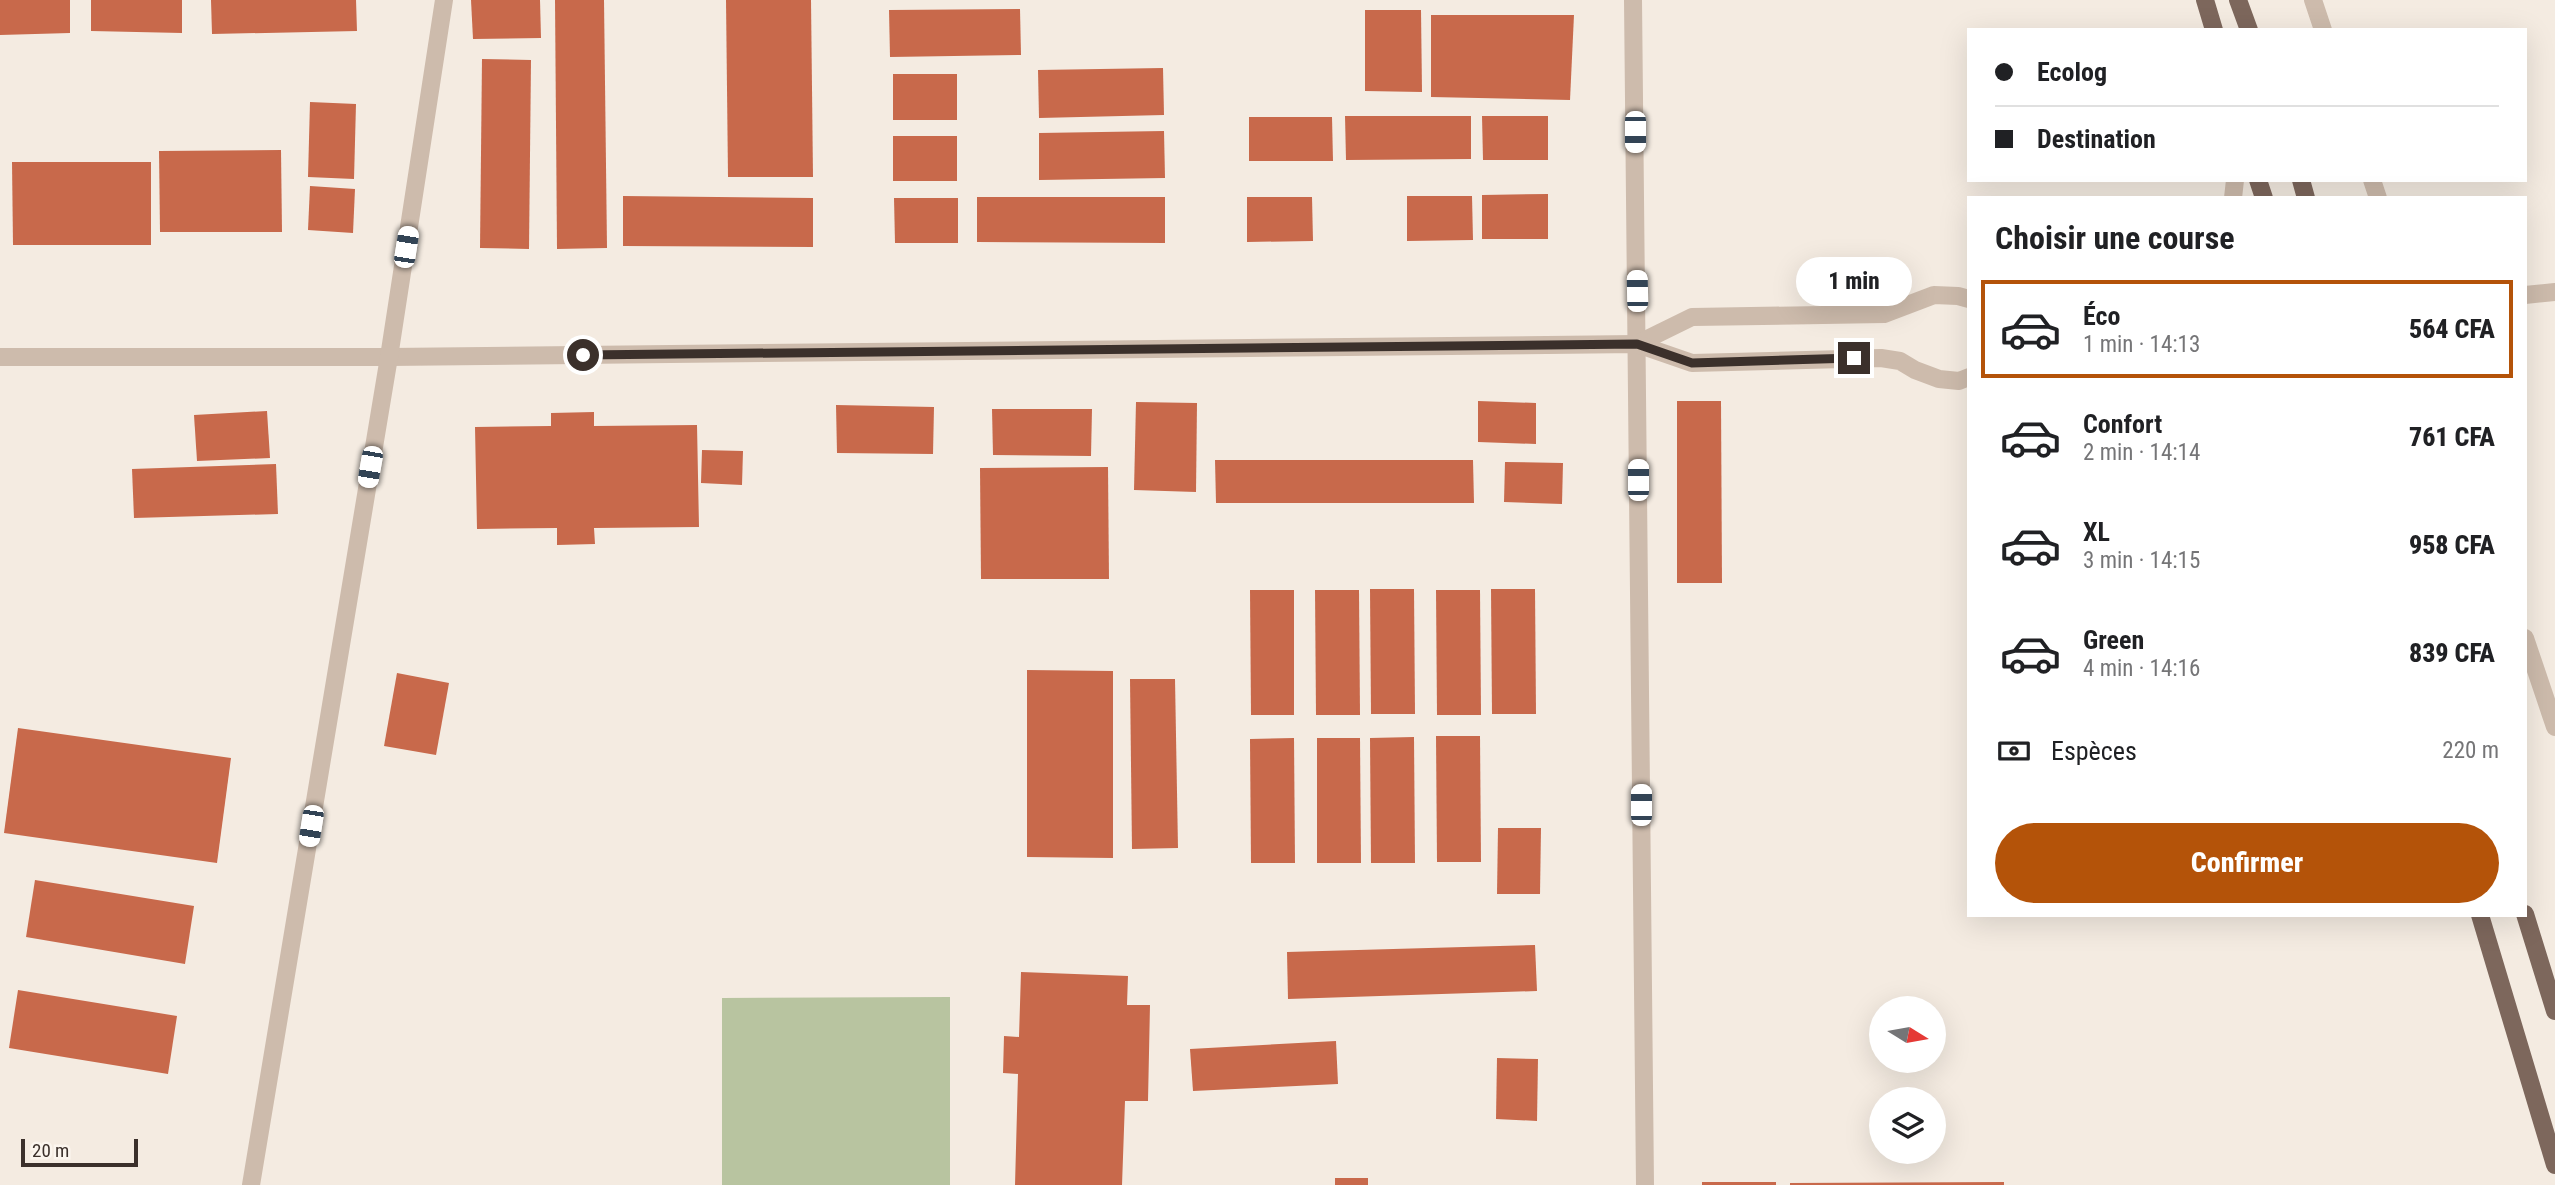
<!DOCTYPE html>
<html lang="fr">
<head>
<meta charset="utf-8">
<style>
	:root { --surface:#fff; --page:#f6f6f6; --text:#202124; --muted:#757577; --line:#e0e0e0; --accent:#b45309 }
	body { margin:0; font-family:"Roboto Condensed",sans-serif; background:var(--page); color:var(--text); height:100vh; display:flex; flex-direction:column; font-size:26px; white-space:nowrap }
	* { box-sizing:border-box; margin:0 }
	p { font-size:23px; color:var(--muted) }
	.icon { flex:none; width:38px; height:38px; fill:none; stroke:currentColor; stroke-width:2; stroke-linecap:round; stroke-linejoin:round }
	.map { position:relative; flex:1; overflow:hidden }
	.side { position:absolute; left:1967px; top:196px; width:560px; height:721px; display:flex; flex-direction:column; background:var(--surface); border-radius:0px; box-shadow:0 7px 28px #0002 }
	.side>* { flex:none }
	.top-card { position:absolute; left:1967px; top:28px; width:560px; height:154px; border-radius:0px; box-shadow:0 7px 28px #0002; display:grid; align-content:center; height:154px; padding:0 28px; background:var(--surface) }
	.needle { width:46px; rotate:101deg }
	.controls { position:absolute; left:1869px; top:996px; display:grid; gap:14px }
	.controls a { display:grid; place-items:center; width:77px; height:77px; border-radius:50%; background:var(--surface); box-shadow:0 7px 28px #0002; font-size:35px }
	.scale { position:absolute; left:21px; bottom:18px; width:117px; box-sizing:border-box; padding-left:7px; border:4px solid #3b302b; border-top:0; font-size:19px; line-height:24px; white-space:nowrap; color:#3b302b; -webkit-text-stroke:5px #fbf5ee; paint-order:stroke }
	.end { position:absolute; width:32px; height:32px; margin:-16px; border:9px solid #3b302b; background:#fff; box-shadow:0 0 0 4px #fff }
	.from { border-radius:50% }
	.bubble { position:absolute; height:49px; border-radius:24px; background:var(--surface); box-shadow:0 7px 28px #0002; font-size:23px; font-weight:800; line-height:49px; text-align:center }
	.car { position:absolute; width:21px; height:42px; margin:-21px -10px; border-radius:9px; box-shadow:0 0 5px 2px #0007; background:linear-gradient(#fff 24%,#345 0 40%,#fff 0 76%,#345 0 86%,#fff 0) }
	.top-card b { display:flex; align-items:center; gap:24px; height:66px; font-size:26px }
	.top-card b+b { border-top:2px solid var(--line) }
	.top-card i { width:18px; height:18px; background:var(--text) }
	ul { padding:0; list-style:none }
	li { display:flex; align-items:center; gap:21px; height:98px; margin:0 14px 10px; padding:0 14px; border:4px solid transparent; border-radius:0px }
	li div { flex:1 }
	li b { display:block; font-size:26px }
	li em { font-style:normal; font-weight:800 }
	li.current { border-color:var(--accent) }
	li>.icon { width:63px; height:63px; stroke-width:1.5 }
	h2 { padding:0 28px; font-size:32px; line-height:84px }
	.pay { display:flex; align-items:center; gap:18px; height:77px; padding:0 28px; font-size:26px }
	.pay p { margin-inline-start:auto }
	.action { display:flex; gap:14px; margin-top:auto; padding:14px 28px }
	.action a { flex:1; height:80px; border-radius:42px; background:var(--accent); color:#fff; font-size:28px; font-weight:800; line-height:80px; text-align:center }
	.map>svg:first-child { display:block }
</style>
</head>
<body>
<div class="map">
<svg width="2555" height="1185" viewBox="0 0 2555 1185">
	<rect width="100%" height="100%" fill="#f4ebe1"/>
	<path fill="#b8c4a0" d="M950,997V1185H722V998Z"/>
	<g fill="#c8694b">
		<path d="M0,0H70V33L0,35Z"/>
		<path d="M91,0H182V33L91,31Z"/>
		<path d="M211,0H356L357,31L212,34Z"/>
		<path d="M471,0H540L541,38L473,39Z"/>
		<path d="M555,0H604L607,248L557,249Z"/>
		<path d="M726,0H811L813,177H728Z"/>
		<path d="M1020,9L1021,55L890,57L889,10Z"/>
		<path d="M1365,10H1421L1422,92L1365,91Z"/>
		<path d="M1431,15H1574L1570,100L1431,97Z"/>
		<path d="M482,59L531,60L529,249L480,248Z"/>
		<path d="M1163,68L1164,115L1039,118L1038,70Z"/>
		<rect x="893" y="74" width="64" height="46"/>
		<path d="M310,102L356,104L354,179L308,177Z"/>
		<path d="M1345,116H1471V159L1346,160Z"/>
		<path d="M1482,116H1548V160H1483Z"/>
		<path d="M1249,117H1332L1333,161H1249Z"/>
		<path d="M1164,131L1165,178L1039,180V133Z"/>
		<rect x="893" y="136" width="64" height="45"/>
		<path d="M281,150L282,232H160L159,151Z"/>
		<path d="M12,162H151V245H13Z"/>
		<path d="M310,186L355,189L353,233L308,230Z"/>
		<path d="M1548,194V239H1482V195Z"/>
		<path d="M623,196L813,198V247L623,246Z"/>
		<path d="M1407,196H1472L1473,240L1407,241Z"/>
		<path d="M977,197H1165V243L977,242Z"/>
		<path d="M1247,197H1312L1313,241L1247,242Z"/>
		<path d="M894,198H958V243H895Z"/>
		<path d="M1478,401L1536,403V444L1478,442Z"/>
		<path d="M1677,401H1721L1722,583H1677Z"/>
		<path d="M1136,402L1197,403L1196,492L1134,490Z"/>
		<path d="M836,405L934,407L933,454L837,453Z"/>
		<path d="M992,409H1092L1091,456L993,455Z"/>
		<path d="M267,411L270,458L197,461L194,415Z"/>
		<path d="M594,412V426L697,425L699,527L594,528L595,544L557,545V528L477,529L475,427L551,426V413Z"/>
		<path d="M702,450L743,451L742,485L701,483Z"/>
		<path d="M1215,460H1473L1474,503H1216Z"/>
		<path d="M1505,462L1563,463L1562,504L1504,502Z"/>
		<path d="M276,464L278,514L134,518L132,469Z"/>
		<path d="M1108,467L1109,579H981L980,468Z"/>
		<path d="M1370,589H1414L1415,714H1371Z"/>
		<path d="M1491,589H1535L1536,714H1492Z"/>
		<path d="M1250,590H1294V715H1251Z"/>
		<path d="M1315,590H1359L1360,715H1316Z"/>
		<path d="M1436,590H1480L1481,715H1437Z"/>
		<path d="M1027,670L1113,671V858L1027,857Z"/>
		<path d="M397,673L449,683L436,755L384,746Z"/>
		<path d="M1130,679H1175L1178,848L1132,849Z"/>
		<path d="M18,728L231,758L217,863L4,833Z"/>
		<path d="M1436,736H1480L1481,862H1437Z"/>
		<path d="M1414,737L1415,863H1371L1370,738Z"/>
		<path d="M1294,738L1295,863H1251L1250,739Z"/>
		<path d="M1317,738H1360L1361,863H1317Z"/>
		<path d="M1498,828H1541L1540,894H1497Z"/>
		<path d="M35,880L194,906L185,964L26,937Z"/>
		<path d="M1535,945L1537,991L1288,999L1287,952Z"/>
		<path d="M1021,972L1128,976L1127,1005H1150L1148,1101H1125L1122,1185H1015L1018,1074L1003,1073L1004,1036L1019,1037Z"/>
		<path d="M18,990L177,1016L168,1074L9,1048Z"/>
		<path d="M1336,1041L1338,1084L1193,1091L1190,1049Z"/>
		<path d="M1497,1058L1538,1059L1537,1121L1496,1119Z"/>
		<rect x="1335" y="1178" width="33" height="7"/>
		<rect x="1702" y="1182" width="74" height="3"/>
		<path d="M2004,1182V1185H1790V1183Z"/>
	</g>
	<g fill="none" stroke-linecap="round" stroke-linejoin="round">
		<g stroke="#cdbbac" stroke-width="18">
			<path d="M1633,0L1645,1185"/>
			<path d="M2313,0L2323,30"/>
			<path d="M2372,180L2378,198"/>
			<path d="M2233,198L2235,180"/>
			<path d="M2525,295L2555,292"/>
			<path d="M1637,344L1692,317L1884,314L1934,295L1958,296L1969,299"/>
			<path d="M0,357H389L1637,344L1692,363L1881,358L1900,361L1915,370L1939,379L1959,381L1969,377"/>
			<path d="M2525,638L2555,727"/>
			<path d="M251,1185L389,357L444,0"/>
		</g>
		<g stroke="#7d675c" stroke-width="18">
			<path d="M2205,0L2214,30"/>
			<path d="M2238,0L2249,30"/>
			<path d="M2258,180L2264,198"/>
			<path d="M2301,180L2306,198"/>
			<path d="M2525,914L2555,1011"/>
			<path d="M2480,915L2555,1165"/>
		</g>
	</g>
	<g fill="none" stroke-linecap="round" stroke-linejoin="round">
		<path stroke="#3b302b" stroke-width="9" d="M583,355L1637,344L1692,363L1854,358"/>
	</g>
</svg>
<div class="controls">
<a><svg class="needle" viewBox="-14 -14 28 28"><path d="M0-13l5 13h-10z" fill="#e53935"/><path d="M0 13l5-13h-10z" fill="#757577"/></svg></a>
<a><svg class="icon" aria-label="layers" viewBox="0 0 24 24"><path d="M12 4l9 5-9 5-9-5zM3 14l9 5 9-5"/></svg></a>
</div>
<div class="scale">20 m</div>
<i class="end from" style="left:583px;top:355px"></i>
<i class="end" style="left:1854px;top:358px"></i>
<div class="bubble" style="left:1796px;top:257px;width:116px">1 min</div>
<i class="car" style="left:1635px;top:132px;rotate:180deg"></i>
<i class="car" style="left:406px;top:247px;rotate:9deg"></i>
<i class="car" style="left:1637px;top:291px;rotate:359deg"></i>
<i class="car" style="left:370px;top:467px;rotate:190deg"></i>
<i class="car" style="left:1638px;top:480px;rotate:0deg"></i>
<i class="car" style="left:1641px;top:805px;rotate:0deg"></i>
<i class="car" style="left:311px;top:826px;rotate:189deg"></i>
<div class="top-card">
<b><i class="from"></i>Ecolog</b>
<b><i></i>Destination</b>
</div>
<section class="side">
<h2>Choisir une course</h2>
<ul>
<li class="current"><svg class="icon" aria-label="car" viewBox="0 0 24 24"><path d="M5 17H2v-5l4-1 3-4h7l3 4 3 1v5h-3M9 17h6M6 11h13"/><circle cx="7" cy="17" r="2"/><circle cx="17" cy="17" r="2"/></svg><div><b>Éco</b><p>1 min · 14:13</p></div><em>564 CFA</em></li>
<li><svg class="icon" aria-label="car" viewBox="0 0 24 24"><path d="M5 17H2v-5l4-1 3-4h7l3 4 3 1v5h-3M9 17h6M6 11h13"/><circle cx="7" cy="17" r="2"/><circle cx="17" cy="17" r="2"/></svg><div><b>Confort</b><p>2 min · 14:14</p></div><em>761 CFA</em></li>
<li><svg class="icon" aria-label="car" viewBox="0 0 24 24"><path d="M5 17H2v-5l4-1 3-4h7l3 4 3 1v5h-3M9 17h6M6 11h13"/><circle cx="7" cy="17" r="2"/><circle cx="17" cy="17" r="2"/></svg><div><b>XL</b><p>3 min · 14:15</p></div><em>958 CFA</em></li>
<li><svg class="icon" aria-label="car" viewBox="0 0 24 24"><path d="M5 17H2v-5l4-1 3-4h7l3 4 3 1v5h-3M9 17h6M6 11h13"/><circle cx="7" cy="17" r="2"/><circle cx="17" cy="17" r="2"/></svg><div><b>Green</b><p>4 min · 14:16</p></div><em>839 CFA</em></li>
</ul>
<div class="pay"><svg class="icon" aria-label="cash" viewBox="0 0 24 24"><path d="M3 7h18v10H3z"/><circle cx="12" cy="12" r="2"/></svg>Espèces<p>220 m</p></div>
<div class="action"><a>Confirmer</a></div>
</section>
</div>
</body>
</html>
